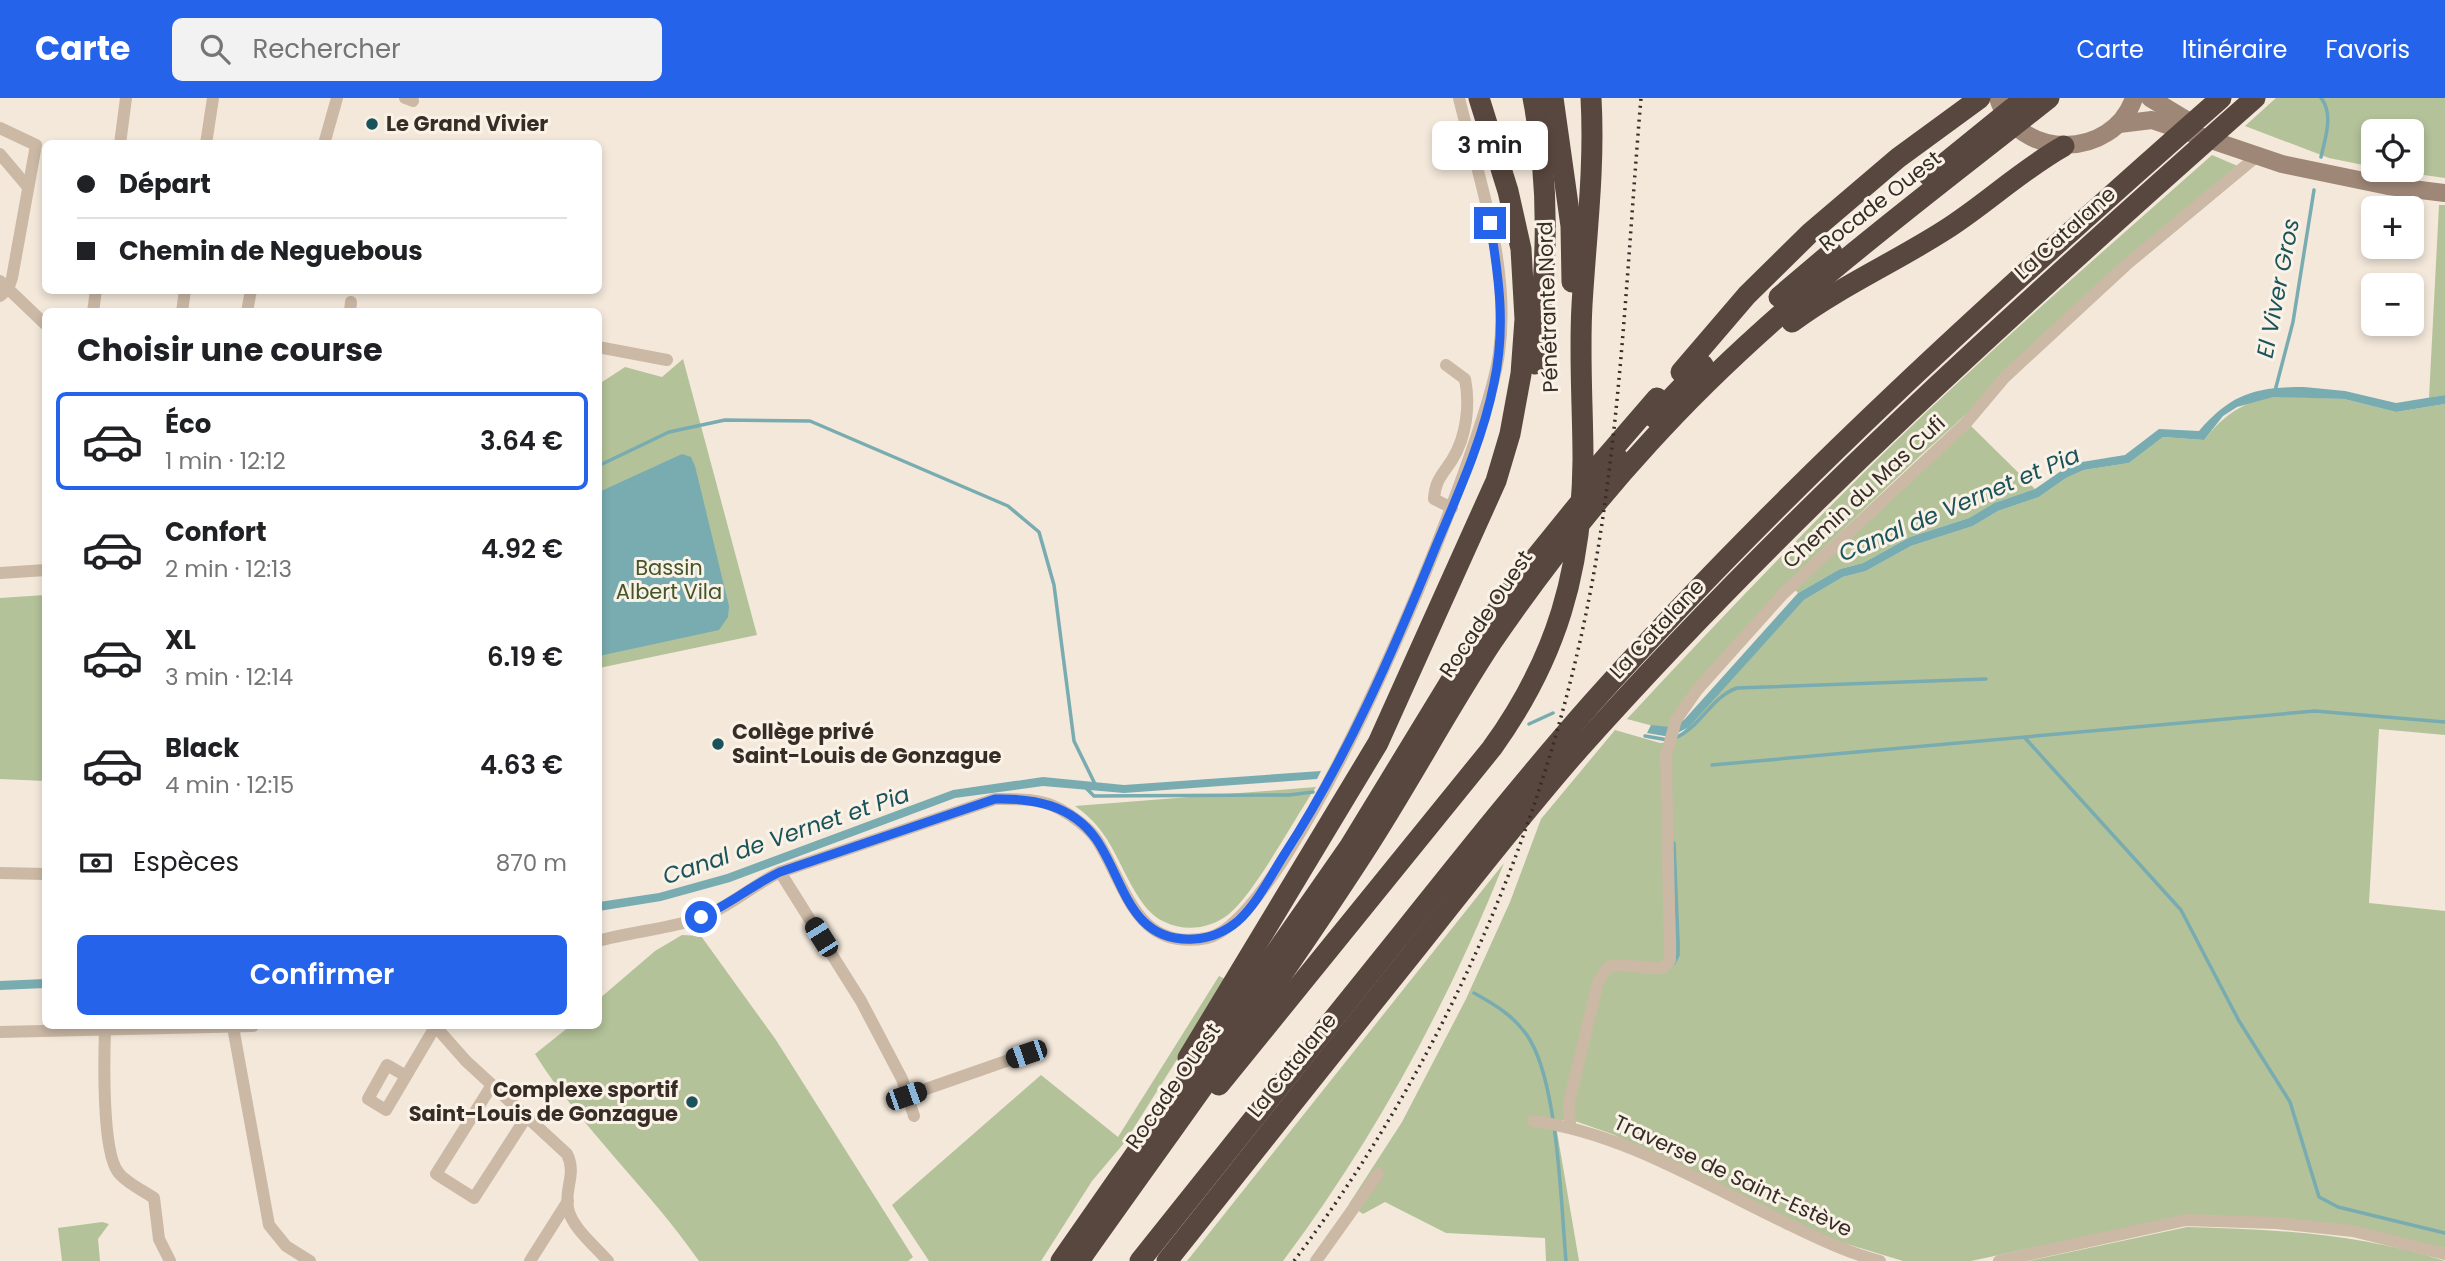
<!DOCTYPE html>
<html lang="fr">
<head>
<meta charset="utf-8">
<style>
	:root { --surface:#fff; --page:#f2f2f2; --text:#202124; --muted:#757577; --line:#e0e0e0; --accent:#2563eb }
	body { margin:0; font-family:Poppins,sans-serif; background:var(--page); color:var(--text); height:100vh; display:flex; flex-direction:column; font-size:26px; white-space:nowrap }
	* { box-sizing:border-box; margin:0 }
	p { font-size:23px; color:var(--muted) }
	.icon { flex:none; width:38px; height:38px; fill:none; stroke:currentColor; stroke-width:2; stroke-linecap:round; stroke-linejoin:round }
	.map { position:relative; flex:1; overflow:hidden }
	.sheet { position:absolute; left:42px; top:210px; width:560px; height:721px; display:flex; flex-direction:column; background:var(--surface); border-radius:10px; box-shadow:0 4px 10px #0003 }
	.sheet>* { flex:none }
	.banner { position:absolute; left:42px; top:42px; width:560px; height:154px; border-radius:10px; box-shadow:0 4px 10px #0003; display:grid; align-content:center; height:154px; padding:0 35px; background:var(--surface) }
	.buttons { position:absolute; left:2361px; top:21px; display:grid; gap:14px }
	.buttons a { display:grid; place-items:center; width:63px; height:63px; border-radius:10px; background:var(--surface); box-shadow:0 4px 10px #0003; font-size:35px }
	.end { position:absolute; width:32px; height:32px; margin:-16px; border:9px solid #2563eb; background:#fff; box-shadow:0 0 0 4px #fff }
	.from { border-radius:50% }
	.bubble { position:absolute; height:49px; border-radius:10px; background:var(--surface); box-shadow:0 4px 10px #0003; font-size:23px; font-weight:600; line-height:49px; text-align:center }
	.car { position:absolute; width:21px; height:42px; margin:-21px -10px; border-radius:9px; box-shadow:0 0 5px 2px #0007; background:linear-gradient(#222 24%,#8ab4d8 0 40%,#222 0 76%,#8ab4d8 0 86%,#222 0) }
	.banner b { display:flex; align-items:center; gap:24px; height:66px; font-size:26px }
	.banner b+b { border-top:2px solid var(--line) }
	.banner i { width:18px; height:18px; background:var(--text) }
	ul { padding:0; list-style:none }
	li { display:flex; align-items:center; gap:21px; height:98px; margin:0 14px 10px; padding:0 21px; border:4px solid transparent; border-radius:10px }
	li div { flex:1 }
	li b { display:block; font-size:26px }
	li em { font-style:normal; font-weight:600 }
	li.on { border-color:var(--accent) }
	li>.icon { width:63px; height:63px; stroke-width:1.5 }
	h2 { padding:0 35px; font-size:32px; line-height:84px }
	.pay { display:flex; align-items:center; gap:18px; height:77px; padding:0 35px; font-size:26px }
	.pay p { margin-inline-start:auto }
	.action { display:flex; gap:14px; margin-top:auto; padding:14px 35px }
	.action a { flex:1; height:80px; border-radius:10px; background:var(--accent); color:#fff; font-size:28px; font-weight:600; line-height:80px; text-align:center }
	header { display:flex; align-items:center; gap:42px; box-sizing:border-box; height:98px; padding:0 35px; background:var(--accent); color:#fff }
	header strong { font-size:33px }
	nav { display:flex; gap:38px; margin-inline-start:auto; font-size:24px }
	.search { width:490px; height:63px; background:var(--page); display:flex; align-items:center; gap:18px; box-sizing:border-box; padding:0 24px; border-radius:10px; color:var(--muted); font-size:26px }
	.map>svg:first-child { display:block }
</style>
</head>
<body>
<header>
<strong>Carte</strong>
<div class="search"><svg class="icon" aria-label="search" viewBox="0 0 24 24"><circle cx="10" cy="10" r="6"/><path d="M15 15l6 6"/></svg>Rechercher</div>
<nav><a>Carte</a><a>Itinéraire</a><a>Favoris</a></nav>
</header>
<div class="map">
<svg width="2445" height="1163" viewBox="0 0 2445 1163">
	<rect width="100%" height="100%" fill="#f3e8da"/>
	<g fill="#b3c299">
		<path d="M2276,0H2445V80L2388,72H2412V33H2373V69L2329,60L2245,28Z"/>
		<path d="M2212,57L2240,69L1920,358L1787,485L1670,629H1657L1627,621C1714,527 1802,435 1893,346C1996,246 2105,152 2212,57Z"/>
		<path d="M2439,107H2445V297L2429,300Z"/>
		<path d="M683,261L757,537L599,570V286L625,269L662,279Z"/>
		<path d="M2273,298L2344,301L2396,314L2445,306V637L2379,631L2369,805L2445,813V1150L2186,1117L1971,1163H1903L1834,1142L1612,1036L1572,1022H1555L1579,1163H1546L1545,1140L1446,1135L1385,1104L1363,1116L1349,1106L1402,1024L1466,901L1510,804L1541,721L1615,632L1660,645L1674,644L1804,502L1843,479L1866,473L1911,448L1973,428L1998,413L2039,399L2066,380L2084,372L2129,365L2163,339L2204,342C2224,317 2241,305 2273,298Z"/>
		<path d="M1971,328L2035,391L1994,405L1969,420L1910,439L1863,465L1840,471L1798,495L1795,492Z"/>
		<path d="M45,497V683L0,681V500Z"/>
		<path d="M1316,689C1294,721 1256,793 1229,816C1203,837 1164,834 1144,807C1117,770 1115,736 1075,708Z"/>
		<path d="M1504,765C1447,907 1375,1040 1283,1163H1187Z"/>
		<path d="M682,837L701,838L776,942L913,1159L908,1163H699C649,1091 582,1031 535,956L570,928H598L599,901L655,853Z"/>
		<path d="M1219,878L1227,882L1125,1044L1092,1083L1041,1163H929L892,1107L1041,977L1118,1039Z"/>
		<path d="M102,1124L109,1126L98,1141L100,1163H62L58,1130Z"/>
		<path d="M2187,1129C2275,1131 2361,1136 2445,1163H2028Z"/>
	</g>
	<g fill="#78acb1">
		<path d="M2304,289L2345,293L2396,305L2445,297V306L2396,314L2344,301L2273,299L2237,309L2223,318L2204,342L2163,339L2129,365L2084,372L2066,380L2039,399L1998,413L1973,428L1911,448L1866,473L1843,479L1804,502L1689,629L1670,639L1647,635L1651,627L1670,629L1684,622L1798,495L1840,471L1863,465L1910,439L1969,420L1994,405L2035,391L2061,373L2082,364L2125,357L2159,331L2199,333C2231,296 2255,289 2304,289Z"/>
		<path d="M682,356L691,359L695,368L729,508L728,519L719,532L599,558V394Z"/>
		<path d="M1321,673L1317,681L1124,695L1043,688L955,700L730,784L661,803L599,813V804L659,795L727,776L953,692L1043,679L1124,687Z"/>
		<path d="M45,881V890L0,892V883Z"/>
	</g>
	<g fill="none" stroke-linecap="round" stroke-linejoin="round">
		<g stroke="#78acb1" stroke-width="3.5">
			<path d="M2321,0C2334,16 2325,41 2321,59"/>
			<path d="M2275,293L2293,224L2314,92"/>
			<path d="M598,368L669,334L725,322L810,323L1008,408L1039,434L1054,487L1074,643L1095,686"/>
			<path d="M1529,626L1553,615"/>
			<path d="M1645,638L1668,642"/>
			<path d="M1675,640C1701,629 1711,599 1737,590L1986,581"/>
			<path d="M2025,640L2181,812L2239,923L2290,1004L2319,1099L2338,1109L2445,1135"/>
			<path d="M1712,667L2315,613L2445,624"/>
			<path d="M1085,689L1094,698L1289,697L1313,694"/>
			<path d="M1674,745L1678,844V857L1674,865"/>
			<path d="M1474,895C1496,907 1517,920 1530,942C1558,989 1561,1106 1566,1163"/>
		</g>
		<g stroke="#cbb8a5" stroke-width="12">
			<path d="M405,0L413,3"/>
			<path d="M0,30L36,47L12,180L8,191L0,198"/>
			<path d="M120,46L126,0"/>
			<path d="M206,46L213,0"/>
			<path d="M324,46L337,0"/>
			<path d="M0,56L27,88"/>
			<path d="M0,183L46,227"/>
			<path d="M93,214L96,192"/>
			<path d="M182,214L185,192"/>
			<path d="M247,214L251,192"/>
			<path d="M350,214L351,204"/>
			<path d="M598,249L667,262"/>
			<path d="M1446,267L1465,281C1470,306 1467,338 1452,362C1443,376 1435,382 1434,401L1452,410"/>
			<path d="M0,475L46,472"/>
			<path d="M780,774L861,903L902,981L914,1018"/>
			<path d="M0,775L46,776"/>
			<path d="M598,843C633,833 672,831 705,818C732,807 753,787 780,774L995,701C1017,701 1040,700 1060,711C1073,718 1089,730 1097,742C1126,787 1135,854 1207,840C1295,822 1487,349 1499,255C1511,170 1479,82 1459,0"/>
			<path d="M435,928L466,963L567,1056C577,1076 564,1090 568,1110C571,1129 596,1149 608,1163"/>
			<path d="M233,929L269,1127L286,1148L310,1163"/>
			<path d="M105,932C104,961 102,1053 118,1074C126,1085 144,1093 154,1100L159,1141L170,1163"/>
			<path d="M0,934L253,928"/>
			<path d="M406,978L387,967L368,1001L386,1012L435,929"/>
			<path d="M492,987L436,1076L474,1100L527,1018"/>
			<path d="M906,998L1026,956"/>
			<path d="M1533,1023C1623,1035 1704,1086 1786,1125C1816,1139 1847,1155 1880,1163"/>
			<path d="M1570,1028L1569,1005L1598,884L1608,869C1626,864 1644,872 1663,870L1670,862L1666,658L1676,622L1697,592L1783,496L1967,324L2005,279L2126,167L2256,59"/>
			<path d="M530,1163L568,1103"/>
			<path d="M1316,1163L1378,1076"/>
			<path d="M1999,1163L2186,1122L2276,1125L2353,1133L2445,1156"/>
		</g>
		<g stroke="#9f8777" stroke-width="18">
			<path d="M1998,0C2018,63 2113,62 2134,0"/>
			<path d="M2150,0L2188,23"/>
			<path d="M2119,26L2152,22L2282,66L2388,88L2445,95"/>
		</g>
		<g stroke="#58473e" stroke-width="21">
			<path d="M1533,0C1551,90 1547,175 1535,266"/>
			<path d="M1553,0L1571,128L1572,184"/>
			<path d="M1929,78L2025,0"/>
			<path d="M1779,199L1832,154"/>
			<path d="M1792,224C1841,188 1895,164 1945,132C1986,106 2021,72 2064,48"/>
			<path d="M1681,274L1747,197L1810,135L1898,60L1980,0"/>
			<path d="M1653,319L1703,267"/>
			<path d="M1600,366L1657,300"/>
			<path d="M1188,960L1378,645L1496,383L1510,336L1521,276L1525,221L1521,151L1508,93L1479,0"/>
			<path d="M1219,987L1492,650C1557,560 1582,472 1583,362C1583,310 1579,259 1582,207C1586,138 1595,70 1591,0"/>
			<path d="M1061,1163L1350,748L1472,548L1522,476L1617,359"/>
			<path d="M1079,1163C1175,1027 1274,893 1364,754C1409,685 1447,612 1492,544C1540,474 1592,407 1649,345C1767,214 1912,109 2049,0"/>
			<path d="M1140,1163C1226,1055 1313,946 1400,838C1463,759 1526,680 1593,604C1787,387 2003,192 2221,0"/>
			<path d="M1167,1163C1248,1061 1330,958 1412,856C1467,787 1521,717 1579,651C1790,415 2019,209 2255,0"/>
		</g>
		<path stroke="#372d27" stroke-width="3.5" stroke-dasharray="2 5" stroke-linecap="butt" d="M1294,1163C1449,957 1554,712 1597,457C1622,307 1628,152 1641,0"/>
	</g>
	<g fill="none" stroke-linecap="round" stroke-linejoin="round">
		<path stroke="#2563eb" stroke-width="9" d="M701,819C729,807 752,787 780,774L995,701C1033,700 1072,707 1096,741C1124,781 1129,845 1194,841C1211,840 1225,834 1238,823C1257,806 1270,779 1284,757C1347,660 1393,554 1436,448C1458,396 1483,341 1494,285C1506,230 1499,180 1490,125"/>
	</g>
	<g fill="#1a535a" stroke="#faf2e7" stroke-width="2.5">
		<circle cx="372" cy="26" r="7"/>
		<circle cx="718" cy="646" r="7"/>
		<circle cx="692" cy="1004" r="7"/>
	</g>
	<g text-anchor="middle" stroke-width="6" stroke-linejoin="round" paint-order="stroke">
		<g font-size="21" font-weight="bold" fill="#372d27" stroke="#faf2e7" text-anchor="start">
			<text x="386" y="33">Le Grand Vivier</text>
			<text x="732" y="641">Collège privé<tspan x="732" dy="24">Saint-Louis de Gonzague</tspan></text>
			<text x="678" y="999" text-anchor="end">Complexe sportif<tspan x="678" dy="24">Saint-Louis de Gonzague</tspan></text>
		</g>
		<g font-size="21" fill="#372d27" stroke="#faf2e7">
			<text transform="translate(1880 103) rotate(-38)" y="7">Rocade Ouest</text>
			<text transform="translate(2065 135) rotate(-42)" y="7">La Catalane</text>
			<text transform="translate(1548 209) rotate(-92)" y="7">Pénétrante Nord</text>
			<text transform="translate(1864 394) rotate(-43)" y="7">Chemin du Mas Cufi</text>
			<text transform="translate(1486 516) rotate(-56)" y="7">Rocade Ouest</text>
			<text transform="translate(1657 531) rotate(-47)" y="7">La Catalane</text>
			<text transform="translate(1292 967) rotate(-51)" y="7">La Catalane</text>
			<text transform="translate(1173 988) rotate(-55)" y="7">Rocade Ouest</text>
			<text transform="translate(1733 1078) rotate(25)" y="7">Traverse de Saint-Estève</text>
		</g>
		<g font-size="21" fill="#445629" stroke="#faf2e7">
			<text x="669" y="477">Bassin<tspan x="669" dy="24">Albert Vila</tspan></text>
		</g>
		<g font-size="23" font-style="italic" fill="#1a535a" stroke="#faf2e7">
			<text transform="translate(2278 190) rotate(-79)" y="8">El Viver Gros</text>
			<text transform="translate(1959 406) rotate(-23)" y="8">Canal de Vernet et Pia</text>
			<text transform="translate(786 737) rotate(-19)" y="8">Canal de Vernet et Pia</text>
		</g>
	</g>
</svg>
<div class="buttons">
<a><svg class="icon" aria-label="locate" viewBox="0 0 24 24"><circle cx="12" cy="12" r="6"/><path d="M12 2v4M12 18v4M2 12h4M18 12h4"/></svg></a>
<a>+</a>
<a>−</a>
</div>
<i class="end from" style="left:701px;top:819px"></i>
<i class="end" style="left:1490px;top:125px"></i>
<div class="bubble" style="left:1432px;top:23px;width:116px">3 min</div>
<i class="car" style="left:821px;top:839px;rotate:328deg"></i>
<i class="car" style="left:1026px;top:956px;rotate:251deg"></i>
<i class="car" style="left:906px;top:998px;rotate:71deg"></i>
<div class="banner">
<b><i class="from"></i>Départ</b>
<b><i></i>Chemin de Neguebous</b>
</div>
<section class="sheet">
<h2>Choisir une course</h2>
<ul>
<li class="on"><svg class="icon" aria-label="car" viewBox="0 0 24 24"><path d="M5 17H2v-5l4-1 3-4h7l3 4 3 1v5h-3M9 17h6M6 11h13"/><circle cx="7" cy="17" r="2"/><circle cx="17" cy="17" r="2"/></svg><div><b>Éco</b><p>1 min · 12:12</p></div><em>3.64 €</em></li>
<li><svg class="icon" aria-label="car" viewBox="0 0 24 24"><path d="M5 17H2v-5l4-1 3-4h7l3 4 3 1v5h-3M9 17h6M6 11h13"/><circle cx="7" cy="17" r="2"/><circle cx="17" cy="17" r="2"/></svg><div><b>Confort</b><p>2 min · 12:13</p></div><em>4.92 €</em></li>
<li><svg class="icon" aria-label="car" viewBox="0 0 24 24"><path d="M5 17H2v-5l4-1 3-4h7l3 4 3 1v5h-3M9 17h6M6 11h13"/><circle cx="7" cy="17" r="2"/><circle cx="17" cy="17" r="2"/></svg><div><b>XL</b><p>3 min · 12:14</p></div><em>6.19 €</em></li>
<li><svg class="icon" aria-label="car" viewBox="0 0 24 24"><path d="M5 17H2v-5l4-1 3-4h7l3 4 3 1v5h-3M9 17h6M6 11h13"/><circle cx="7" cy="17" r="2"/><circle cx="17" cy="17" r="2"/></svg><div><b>Black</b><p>4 min · 12:15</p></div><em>4.63 €</em></li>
</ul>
<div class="pay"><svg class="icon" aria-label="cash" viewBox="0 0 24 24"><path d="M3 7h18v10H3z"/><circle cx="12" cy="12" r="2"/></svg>Espèces<p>870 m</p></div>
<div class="action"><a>Confirmer</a></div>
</section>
</div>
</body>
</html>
